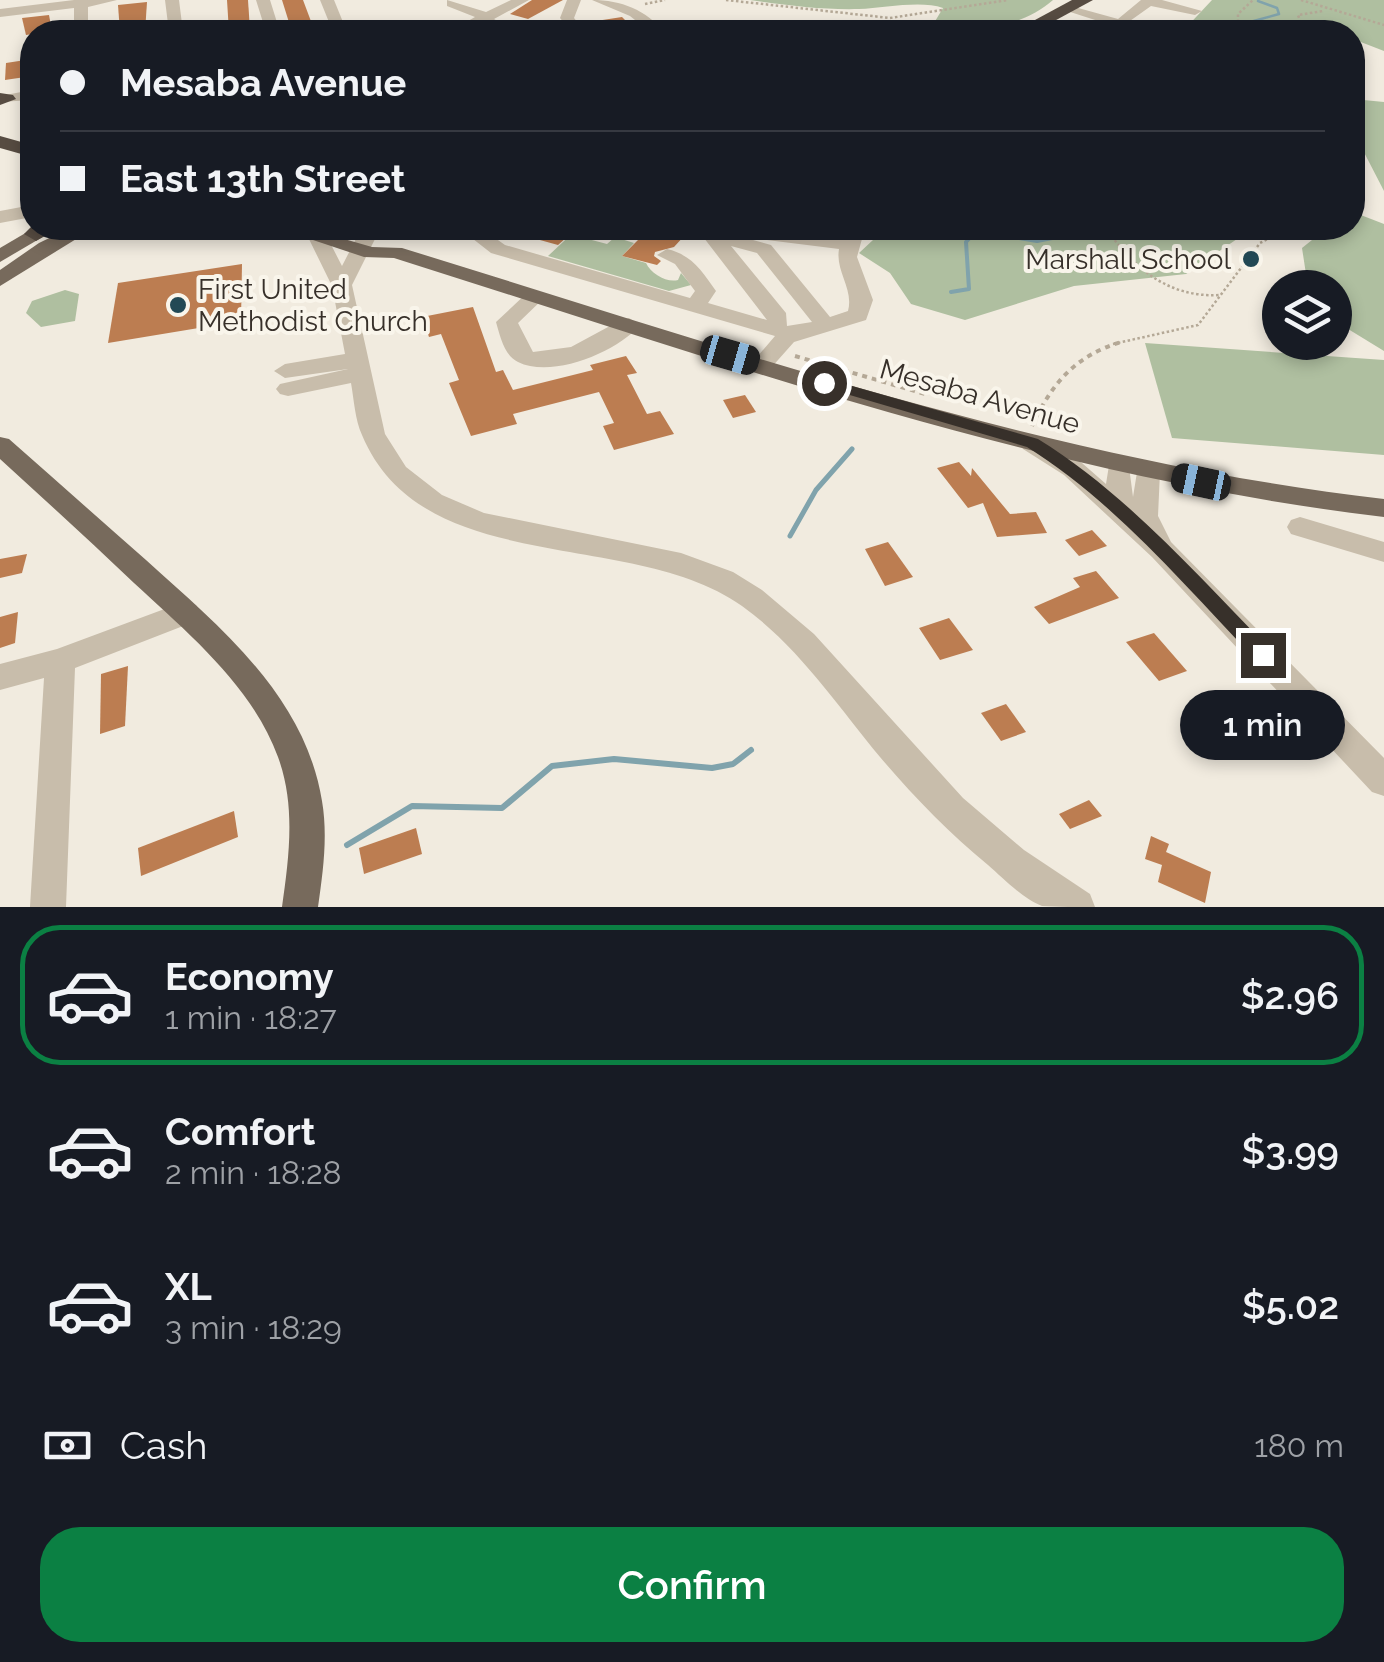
<!DOCTYPE html>
<html lang="en">
<head>
<meta charset="utf-8">
<style>
	:root { --surface:#171b24; --page:#242831; --text:#f1f3f6; --muted:#9ea1a6; --line:#363941; --accent:#0b8043 }
	body { margin:0; font-family:Raleway,sans-serif; background:var(--page); color:var(--text); height:100vh; display:flex; flex-direction:column; font-size:38px; white-space:nowrap }
	* { box-sizing:border-box; margin:0 }
	p { font-size:32px; color:var(--muted) }
	.icon { flex:none; width:55px; height:55px; fill:none; stroke:currentColor; stroke-width:2; stroke-linecap:round; stroke-linejoin:round }
	.map { position:relative; height:907px; overflow:hidden }
	.side { display:flex; flex-direction:column; background:var(--surface); flex:1 }
	.side>* { flex:none }
	.guide { position:absolute; left:20px; top:20px; width:1345px; height:220px; border-radius:40px; box-shadow:0 5px 15px #0003; display:grid; align-content:center; height:220px; padding:0 40px; background:var(--surface) }
	.buttons { position:absolute; left:1262px; top:270px; display:grid; gap:20px }
	.buttons a { display:grid; place-items:center; width:90px; height:90px; border-radius:50%; background:var(--surface); box-shadow:0 5px 15px #0003; font-size:50px }
	.end { position:absolute; width:45px; height:45px; margin:-22px; border:12px solid #37302a; background:#fff; box-shadow:0 0 0 5px #fff }
	.from { border-radius:50% }
	.bubble { position:absolute; height:70px; border-radius:35px; background:var(--surface); box-shadow:0 5px 15px #0003; font-size:32px; font-weight:600; line-height:70px; text-align:center }
	.car { position:absolute; width:30px; height:60px; margin:-30px -15px; border-radius:12px; box-shadow:0 0 8px 2px #0007; background:linear-gradient(#222 24%,#8ab4d8 0 40%,#222 0 76%,#8ab4d8 0 86%,#222 0) }
	.guide b { display:flex; align-items:center; gap:35px; height:95px; font-size:38px }
	.guide b+b { border-top:2px solid var(--line) }
	.guide i { width:25px; height:25px; background:var(--text) }
	ul { padding:18px 0 0; list-style:none }
	li { display:flex; align-items:center; gap:30px; height:140px; margin:0 20px 15px; padding:0 20px; border:5px solid transparent; border-radius:40px }
	li div { flex:1 }
	li b { display:block; font-size:38px }
	li em { font-style:normal; font-weight:600 }
	li.active { border-color:var(--accent) }
	li>.icon { width:90px; height:90px; stroke-width:1.5 }
	.pay { display:flex; align-items:center; gap:25px; height:110px; padding:0 40px; font-size:38px }
	.pay p { margin-inline-start:auto }
	.cta { display:flex; gap:20px; margin-top:auto; padding:20px 40px }
	.cta a { flex:1; height:115px; border-radius:40px; background:var(--accent); color:#fff; font-size:40px; font-weight:600; line-height:115px; text-align:center }
	.map>svg:first-child { display:block }
</style>
</head>
<body>
<div class="map">
<svg width="1384" height="907" viewBox="0 0 1384 907">
	<rect width="100%" height="100%" fill="#f1ebdf"/>
	<g fill="#afbfa0">
		<path d="M750,0H1053C1005,41 933,32 875,32L899,20L934,23L943,8C921,0 884,8 859,9C822,10 786,5 750,0Z"/>
		<path d="M1212,0H1384V51L1353,39L1352,32H1182Z"/>
		<path d="M1353,99L1384,102V191L1353,131Z"/>
		<path d="M1353,212L1384,224V351L1335,321V288L1308,287L1302,248L1327,228H1352Z"/>
		<path d="M578,228L590,231L588,239L607,244L615,237L634,243L622,256L646,263C651,274 667,283 678,280L681,273L691,285L669,291L548,256Z"/>
		<path d="M918,228H1253L1186,274L1074,286L965,320L911,304L890,273L859,253L873,240Z"/>
		<path d="M65,290L79,294L75,321L41,327L26,313L32,301Z"/>
		<path d="M1145,343L1384,360V455L1172,438Z"/>
	</g>
	<g fill="none" stroke-linecap="round" stroke-linejoin="round">
		<path stroke="#80a3ac" stroke-width="2.5" d="M1258,1L1277,8L1279,14L1250,22L1259,32"/>
		<path stroke="#80a3ac" stroke-width="4" d="M951,292L969,289L966,242L976,231L1037,241L1098,229"/>
		<path stroke="#80a3ac" stroke-width="5" d="M790,536L816,490L852,449"/>
		<path stroke="#80a3ac" stroke-width="6" d="M347,845L412,806L502,808L552,766L614,759L712,768L733,764L751,750"/>
	</g>
	<g fill="#bc7d51">
		<path d="M227,0H248L250,30L229,32Z"/>
		<path d="M282,0H303L315,32H292Z"/>
		<path d="M532,0H563L528,19L510,14Z"/>
		<path d="M147,2L145,32H120L118,5Z"/>
		<path d="M49,15L52,31L26,35L22,18Z"/>
		<path d="M622,17L637,32H590L583,23Z"/>
		<path d="M32,59V76L5,80L6,63Z"/>
		<path d="M511,228H577L558,245L511,232Z"/>
		<path d="M610,228H685V235L674,247L655,252L654,256L661,261L657,265L622,256L638,240L609,232Z"/>
		<path d="M242,264L241,321L108,343L118,283Z"/>
		<path d="M473,307L496,372L503,370L513,390L593,370L590,365L626,356L637,373L627,375L647,414L660,411L674,434L614,450L603,426L614,423L599,392L513,414L517,424L471,436L449,383L459,380L441,334L429,337L422,317Z"/>
		<path d="M745,395L756,412L733,418L723,400Z"/>
		<path d="M959,462L971,476L972,468L1010,514L1036,512L1047,533L997,537L983,503L968,508L937,468Z"/>
		<path d="M1092,530L1107,546L1079,556L1065,540Z"/>
		<path d="M888,542L913,577L885,586L865,549Z"/>
		<path d="M27,554L22,573L0,578V559Z"/>
		<path d="M1096,571L1119,598L1049,624L1034,607L1080,587L1073,578Z"/>
		<path d="M18,612L15,643L0,648V617Z"/>
		<path d="M949,618L973,650L940,660L919,628Z"/>
		<path d="M1154,633L1187,671L1159,681L1126,642Z"/>
		<path d="M128,666L125,726L100,734L101,674Z"/>
		<path d="M1006,704L1026,732L1001,741L981,713Z"/>
		<path d="M1089,800L1102,816L1070,829L1059,814Z"/>
		<path d="M234,811L238,837L141,876L138,848Z"/>
		<path d="M416,828L422,854L364,874L359,848Z"/>
		<path d="M1151,836L1169,844L1166,852L1211,872L1205,903L1158,882L1162,865L1145,859Z"/>
	</g>
	<g fill="none" stroke-linecap="round" stroke-linejoin="round">
		<g stroke="#b4a896" stroke-width="2.5" stroke-dasharray="2.5 2.5" stroke-linecap="butt">
			<path d="M726,0L890,18L1008,0"/>
			<path d="M1301,0L1384,25"/>
			<path d="M645,4L665,0"/>
			<path d="M1238,32V14L1253,0"/>
			<path d="M1304,32L1298,15L1323,11"/>
			<path d="M1352,205H1363"/>
			<path d="M1106,228C1133,268 1169,298 1219,295"/>
			<path d="M1111,235L1138,228"/>
			<path d="M1113,344L1198,325L1260,243L1289,228"/>
		</g>
		<g stroke="#b4a896" stroke-width="4" stroke-dasharray="5 5" stroke-linecap="butt">
			<path d="M795,356L925,394"/>
			<path d="M1032,426C1052,383 1075,356 1121,342"/>
		</g>
		<g fill="#c8bdab" fill-rule="evenodd">
			<path d="M74,0H117L88,7V32H74V8L0,17V9Z"/>
			<path d="M165,0H179L183,32H169Z"/>
			<path d="M256,0H270L280,32H266Z"/>
			<path d="M320,0H334L347,32H333Z"/>
			<path d="M447,0L486,12L511,0H529L494,19L517,32H500L483,24L466,32H449L475,17L447,6Z"/>
			<path d="M567,0H581L574,18L586,32H572L560,18Z"/>
			<path d="M592,0C622,0 645,10 665,32H650L630,16Z"/>
			<path d="M1141,0H1162L1202,11L1195,15L1151,6L1120,28L1064,10L1071,6L1118,19Z"/>
			<path d="M32,90V100L0,102V96Z"/>
			<path d="M32,205V217L0,223V211Z"/>
			<path d="M459,228H481L505,245L690,298L695,291L675,264L657,255L667,249C692,255 702,271 716,291L708,303L767,320L704,238L689,234L688,228H709L771,245L830,317L848,311C854,289 835,271 839,249L767,240L762,228L843,238L847,228H865L857,257L873,300L866,320L794,342L770,369L762,371L751,364L775,336L491,253ZM731,246L757,253L812,322L787,326L786,313Z"/>
			<path d="M367,229L377,235L352,285L385,434L406,467L442,495L484,513L681,553L733,572L762,590L814,634L963,798L1024,850L1090,894L1095,907C1080,907 1056,907 1042,906C1023,899 1003,878 988,865C949,833 913,796 880,757C837,705 798,646 742,606C632,527 423,580 362,435C355,420 354,400 351,383L288,396L280,394L276,389L280,384L348,369L285,378L274,371L285,364L345,354L332,286L308,237L311,233H325L342,266L360,231Z"/>
			<path d="M535,290L546,296L518,323L533,352L571,347L621,320L629,318L640,325C617,352 552,379 518,362C504,355 500,336 496,322L528,292Z"/>
			<path d="M1032,435L1082,463L1106,484L1110,459H1128L1133,497L1138,466H1156L1160,472L1158,516L1171,542L1384,758V796L1372,792L1152,557L1064,475L1023,449L1020,443Z"/>
			<path d="M1300,517L1384,542V562L1291,534L1287,527L1291,520Z"/>
			<path d="M186,601L196,605L201,613L196,621L75,668L66,907H30L44,678L0,690V664L57,649Z"/>
		</g>
		<g fill="#776a5c" fill-rule="evenodd">
			<path d="M34,228H48L51,232L0,262V248Z"/>
			<path d="M70,228H94L0,286V270L39,243Z"/>
			<path d="M277,228H306L372,247L402,248C724,347 1048,460 1384,499V517C1045,477 718,360 394,258L364,257Z"/>
			<path d="M0,437L9,439C55,479 100,520 146,560C220,627 305,696 322,801C328,836 323,872 318,907H282C289,857 296,806 278,757C252,686 188,633 134,583C90,541 45,500 0,459Z"/>
		</g>
		<g fill="#574c42" fill-rule="evenodd">
			<path d="M1072,0H1093L1034,32H1013Z"/>
			<path d="M0,93L13,95L16,99L0,105Z"/>
			<path d="M0,136L32,145V157L0,148Z"/>
			<path d="M32,226V228H59L36,241L24,234Z"/>
		</g>
	</g>
	<path fill="#37302a" d="M824,378L1038,439C1126,493 1198,576 1270,649V660H1256C1185,586 1114,501 1027,447L819,386V379Z"/>
	<g fill="#234955" stroke="#f9f5eb" stroke-width="4">
		<circle cx="1251" cy="259" r="10"/>
		<circle cx="178" cy="305" r="10"/>
	</g>
	<g text-anchor="middle" stroke-width="8" stroke-linejoin="round" paint-order="stroke">
		<g font-size="28" fill="#37302a" stroke="#f9f5eb" text-anchor="end">
			<text x="1231" y="269">Marshall School</text>
			<text x="198" y="299" text-anchor="start">First United<tspan x="198" dy="32">Methodist Church</tspan></text>
		</g>
		<g font-size="28" fill="#37302a" stroke="#f9f5eb">
			<text transform="translate(980 396) rotate(16)" y="10">Mesaba Avenue</text>
		</g>
	</g>
</svg>
<div class="buttons">
<a><svg class="icon" aria-label="layers" viewBox="0 0 24 24"><path d="M12 4l9 5-9 5-9-5zM3 14l9 5 9-5"/></svg></a>
</div>
<i class="end from" style="left:824px;top:383px"></i>
<i class="end" style="left:1263px;top:655px"></i>
<div class="bubble" style="left:1180px;top:690px;width:165px">1 min</div>
<i class="car" style="left:730px;top:355px;rotate:106deg"></i>
<i class="car" style="left:1201px;top:482px;rotate:282deg"></i>
<div class="guide">
<b><i class="from"></i>Mesaba Avenue</b>
<b><i></i>East 13th Street</b>
</div>
</div>
<section class="side">
<ul>
<li class="active"><svg class="icon" aria-label="car" viewBox="0 0 24 24"><path d="M5 17H2v-5l4-1 3-4h7l3 4 3 1v5h-3M9 17h6M6 11h13"/><circle cx="7" cy="17" r="2"/><circle cx="17" cy="17" r="2"/></svg><div><b>Economy</b><p>1 min · 18:27</p></div><em>$2.96</em></li>
<li><svg class="icon" aria-label="car" viewBox="0 0 24 24"><path d="M5 17H2v-5l4-1 3-4h7l3 4 3 1v5h-3M9 17h6M6 11h13"/><circle cx="7" cy="17" r="2"/><circle cx="17" cy="17" r="2"/></svg><div><b>Comfort</b><p>2 min · 18:28</p></div><em>$3.99</em></li>
<li><svg class="icon" aria-label="car" viewBox="0 0 24 24"><path d="M5 17H2v-5l4-1 3-4h7l3 4 3 1v5h-3M9 17h6M6 11h13"/><circle cx="7" cy="17" r="2"/><circle cx="17" cy="17" r="2"/></svg><div><b>XL</b><p>3 min · 18:29</p></div><em>$5.02</em></li>
</ul>
<div class="pay"><svg class="icon" aria-label="cash" viewBox="0 0 24 24"><path d="M3 7h18v10H3z"/><circle cx="12" cy="12" r="2"/></svg>Cash<p>180 m</p></div>
<div class="cta"><a>Confirm</a></div>
</section>
</body>
</html>
